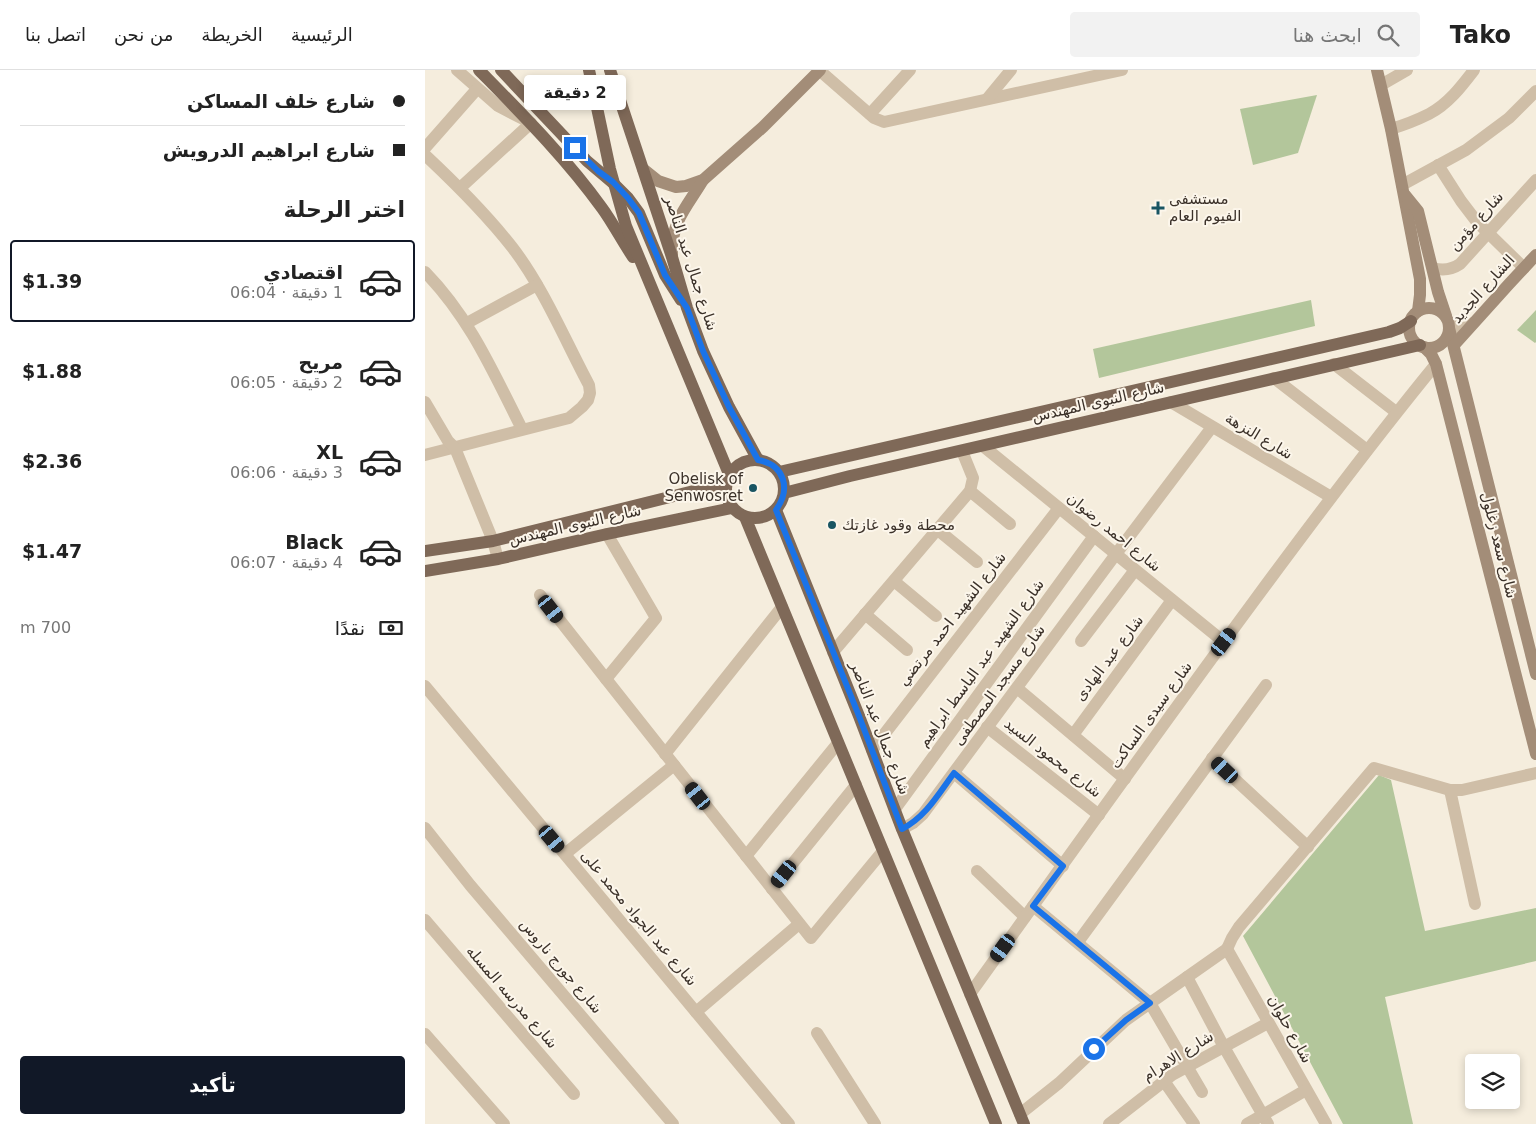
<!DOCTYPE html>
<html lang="ar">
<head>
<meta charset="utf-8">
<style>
	:root { --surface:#fff; --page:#f2f2f2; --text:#222; --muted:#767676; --line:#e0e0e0; --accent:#111827 }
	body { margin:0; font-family:"DejaVu Sans",Cairo,sans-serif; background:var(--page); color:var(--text); direction:rtl; height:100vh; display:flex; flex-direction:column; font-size:19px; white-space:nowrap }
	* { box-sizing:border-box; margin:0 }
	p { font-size:16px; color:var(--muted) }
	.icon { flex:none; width:28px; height:28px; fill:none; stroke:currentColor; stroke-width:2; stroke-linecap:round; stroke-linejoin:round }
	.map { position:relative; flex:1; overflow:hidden; direction:ltr }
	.details { display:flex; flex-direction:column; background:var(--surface); width:425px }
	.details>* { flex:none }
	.top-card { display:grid; align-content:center; height:110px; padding:0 20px; background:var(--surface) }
	.controls { position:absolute; left:1040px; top:984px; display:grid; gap:10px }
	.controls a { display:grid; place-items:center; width:55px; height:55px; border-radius:5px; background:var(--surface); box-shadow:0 2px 8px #0003; font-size:25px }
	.end { position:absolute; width:22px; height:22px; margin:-11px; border:6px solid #1a73e8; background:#fff; box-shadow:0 0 0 2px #fff }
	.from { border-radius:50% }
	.bubble { position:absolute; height:35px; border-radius:5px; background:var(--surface); box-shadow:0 2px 8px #0003; font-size:16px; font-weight:600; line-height:35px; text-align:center; direction:rtl }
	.car { position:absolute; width:15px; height:30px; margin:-15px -8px; border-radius:6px; box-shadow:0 0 4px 1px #0007; background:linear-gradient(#222 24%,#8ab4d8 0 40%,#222 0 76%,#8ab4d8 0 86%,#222 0) }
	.top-card b { display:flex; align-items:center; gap:18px; height:48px; font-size:19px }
	.top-card b+b { border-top:1px solid var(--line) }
	.top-card i { width:12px; height:12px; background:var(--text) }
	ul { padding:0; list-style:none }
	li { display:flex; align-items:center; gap:15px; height:82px; margin:0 10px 8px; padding:0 10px; border:2px solid transparent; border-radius:5px }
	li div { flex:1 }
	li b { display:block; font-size:19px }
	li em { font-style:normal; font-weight:600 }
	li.on { border-color:var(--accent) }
	li>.icon { width:45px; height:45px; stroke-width:1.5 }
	h2 { padding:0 20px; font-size:22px; line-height:60px }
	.pay { display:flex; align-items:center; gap:12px; height:55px; padding:0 20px; font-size:19px }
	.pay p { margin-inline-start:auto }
	.action { display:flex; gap:10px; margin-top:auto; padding:10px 20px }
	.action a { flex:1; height:58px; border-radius:5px; background:var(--accent); color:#fff; font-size:20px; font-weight:600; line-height:58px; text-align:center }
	header { display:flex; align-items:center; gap:30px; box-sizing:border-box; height:70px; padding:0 25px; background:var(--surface); border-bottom:1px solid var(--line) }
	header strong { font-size:24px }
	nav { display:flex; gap:28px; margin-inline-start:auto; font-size:18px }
	.search { width:350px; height:45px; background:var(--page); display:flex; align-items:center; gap:12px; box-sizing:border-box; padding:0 18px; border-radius:5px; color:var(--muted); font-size:19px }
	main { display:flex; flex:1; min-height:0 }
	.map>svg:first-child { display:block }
</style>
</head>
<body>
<header>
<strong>Tako</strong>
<div class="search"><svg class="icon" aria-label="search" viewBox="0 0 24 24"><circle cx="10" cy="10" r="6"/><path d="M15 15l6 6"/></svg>ابحث هنا</div>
<nav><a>الرئيسية</a><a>الخريطة</a><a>من نحن</a><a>اتصل بنا</a></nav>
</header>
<main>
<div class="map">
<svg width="1111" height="1054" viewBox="0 0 1111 1054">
	<rect width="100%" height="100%" fill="#f5eddd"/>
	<g fill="#b3c69b">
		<path d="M892,25L873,83L828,95L815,39Z"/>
		<path d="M886,230L890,256L674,308L668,279Z"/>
		<path d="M1111,240V272L1110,273L1092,260Z"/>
		<path d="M954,705L966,710L1000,861L1111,838V891L960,927L988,1054H918L818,866Z"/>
	</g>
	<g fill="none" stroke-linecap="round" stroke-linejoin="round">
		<g stroke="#cfbea7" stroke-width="12">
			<path d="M32,0L73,36L106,53L35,118"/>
			<path d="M394,0L449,48L459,52L697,0"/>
			<path d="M956,15L982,0"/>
			<path d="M562,29L586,0"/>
			<path d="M445,44L485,0"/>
			<path d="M966,59C979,55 992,50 1004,44C1023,34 1036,17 1049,0"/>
			<path d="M0,78L52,19"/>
			<path d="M0,85C31,114 61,144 87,177C118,217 140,270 164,315L165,323L163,330L157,337L144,348L0,385"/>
			<path d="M1013,95L1036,131L1052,152L1099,198"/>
			<path d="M977,115L1041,80L1084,48L1111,21"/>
			<path d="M1008,198C1018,201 1026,200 1035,194L1111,110"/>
			<path d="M0,202C45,248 68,302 97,359"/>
			<path d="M1024,252C1031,260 1040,260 1048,253"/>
			<path d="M42,253L112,215"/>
			<path d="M909,294L971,342"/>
			<path d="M849,308L942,380"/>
			<path d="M0,332L23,371L30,378L68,471L73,489"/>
			<path d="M746,332L906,427"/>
			<path d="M558,376L799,572"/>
			<path d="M545,421L585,454"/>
			<path d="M513,460L552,492"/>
			<path d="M469,511L511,546"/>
			<path d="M115,525L181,609L386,868L458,781"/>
			<path d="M440,544L482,580"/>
			<path d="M656,571L710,500"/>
			<path d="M408,582L545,421L548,408L537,381"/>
			<path d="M181,609L231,548L182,464"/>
			<path d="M0,616L364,1054"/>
			<path d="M592,618L700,709"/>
			<path d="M562,657L674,745"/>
			<path d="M648,665L747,530"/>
			<path d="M447,680L634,438"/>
			<path d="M240,684L357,537"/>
			<path d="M787,688L883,777"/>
			<path d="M529,703L638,796"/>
			<path d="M1025,720L1050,834"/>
			<path d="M470,739L669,466"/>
			<path d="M0,758L45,815L248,1054"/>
			<path d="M477,759L488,753L498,744L691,484L787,357"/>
			<path d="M140,784L249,695"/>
			<path d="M321,786L413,673"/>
			<path d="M552,801L600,847"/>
			<path d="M347,819L431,715"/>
			<path d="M608,836L725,933L777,1022"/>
			<path d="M0,850L149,1024"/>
			<path d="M653,872L841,615"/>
			<path d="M802,879L807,868L814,857L949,698L1025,720H1037L1111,703"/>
			<path d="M802,879L901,1054"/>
			<path d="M762,907L799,977L843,1054"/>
			<path d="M545,924C639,793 733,661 829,531C888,451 948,371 1011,294"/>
			<path d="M271,942L374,854"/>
			<path d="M392,963L450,1054"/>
			<path d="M0,964L79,1054"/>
			<path d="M739,1011L769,1054"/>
			<path d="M595,1044L634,1013L701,950L802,879"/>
			<path d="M684,1054L747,1005L843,953"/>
			<path d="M822,1054L881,1020"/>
		</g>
		<g stroke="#a38d78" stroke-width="12">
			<path d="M952,0L966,59L995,209V225L993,241"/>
			<path d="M218,99L233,111L251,117L261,116L278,110L338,57L395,0"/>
			<path d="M980,125L993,141L1013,222L1021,246"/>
			<path d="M247,185C246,151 262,137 278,110"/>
			<circle cx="1004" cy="258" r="20"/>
			<path d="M1024,258L1111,604"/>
			<path d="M1029,275L1084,214L1111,185"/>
			<path d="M999,277L1006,284L1011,294L1111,684"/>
		</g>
		<g stroke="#7f6958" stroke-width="12">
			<path d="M54,0C97,44 141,88 177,138C188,153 197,171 208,187"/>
			<path d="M76,0L162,91L188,113L203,128L214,143L240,205L256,230"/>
			<path d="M164,0L185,99L201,156L304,404"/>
			<path d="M185,0L247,187L262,238L278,281L304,337L333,390"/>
			<circle cx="330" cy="419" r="29"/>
			<path d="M354,402L964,262L975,258L986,251"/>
			<path d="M359,423L425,406L995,275"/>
			<path d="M351,440L434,646L477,759L599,1054"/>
			<path d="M320,447L571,1054"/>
			<path d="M0,481L68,471L301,413"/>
			<path d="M0,501L73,489L182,464L307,438"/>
		</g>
	</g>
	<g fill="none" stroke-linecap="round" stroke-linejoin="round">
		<path stroke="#1a73e8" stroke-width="6" d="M150,78L173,101L188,112L203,128L214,143L240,205L262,238L278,281L304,337L333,390C360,395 366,419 351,440L434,646L477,759C501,747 514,723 529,703L638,796L608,836L725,933L701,950L669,979"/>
	</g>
	<g fill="#195562" stroke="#fcf6eb" stroke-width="2">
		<path d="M730.5 130.5h5v5h5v5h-5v5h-5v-5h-5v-5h5z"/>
		<circle cx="328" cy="418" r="5"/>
		<circle cx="407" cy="455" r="5"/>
	</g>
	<g text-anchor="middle" stroke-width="4" stroke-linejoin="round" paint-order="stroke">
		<g font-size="15" fill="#3b3129" stroke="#fcf6eb" text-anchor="start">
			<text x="744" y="134">مستشفى<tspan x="744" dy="17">الفيوم العام</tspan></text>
			<text x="318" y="414" text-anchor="end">Obelisk of<tspan x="318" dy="17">Senwosret</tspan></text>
			<text x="417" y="460">محطة وقود غازتك</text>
		</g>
		<g font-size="15" fill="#3b3129" stroke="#fcf6eb">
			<text transform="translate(1051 151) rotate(-48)" y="5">شارع مؤمن</text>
			<text transform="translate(266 193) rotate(72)" y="5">شارع جمال عبد الناصر</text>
			<text transform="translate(1058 219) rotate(-48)" y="5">الشارع الجديد</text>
			<text transform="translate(673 332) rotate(-13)" y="5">شارع النبوى المهندس</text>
			<text transform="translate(834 366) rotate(31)" y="5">شارع النزهة</text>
			<text transform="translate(150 455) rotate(-13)" y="5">شارع النبوى المهندس</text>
			<text transform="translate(689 462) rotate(39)" y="5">شارع احمد رضوان</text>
			<text transform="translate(1074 475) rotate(76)" y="5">شارع سعد زغلول</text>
			<text transform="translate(527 549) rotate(-52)" y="5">شارع الشهيد احمد مرتضي</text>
			<text transform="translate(684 588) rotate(-53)" y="5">شارع عبد الهادى</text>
			<text transform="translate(556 593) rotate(-54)" y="5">شارع الشهيد عبد الباسط ابراهيم</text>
			<text transform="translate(574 615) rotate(-54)" y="5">شارع مسجد المصطفى</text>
			<text transform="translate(726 645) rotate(-54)" y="5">شارع سيدى الساكت</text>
			<text transform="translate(455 658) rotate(69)" y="5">شارع جمال عبد الناصر</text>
			<text transform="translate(628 688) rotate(38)" y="5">شارع محمود السيد</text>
			<text transform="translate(214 848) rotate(50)" y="5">شارع عبد الجواد محمد على</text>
			<text transform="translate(136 896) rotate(50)" y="5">شارع جورج ناروس</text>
			<text transform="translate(87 927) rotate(49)" y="5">شارع مدرسه المسله</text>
			<text transform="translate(865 959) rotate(61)" y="5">شارع حلوان</text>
			<text transform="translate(753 986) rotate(-32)" y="5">شارع الاهرام</text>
		</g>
	</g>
</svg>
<div class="controls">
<a><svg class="icon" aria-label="layers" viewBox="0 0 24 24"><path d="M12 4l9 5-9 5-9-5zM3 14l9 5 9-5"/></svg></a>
</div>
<i class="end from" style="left:669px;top:979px"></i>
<i class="end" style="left:150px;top:78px"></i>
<div class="bubble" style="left:99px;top:5px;width:102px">2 دقيقة</div>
<i class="car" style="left:126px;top:539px;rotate:142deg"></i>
<i class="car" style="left:799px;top:572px;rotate:37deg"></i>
<i class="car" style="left:800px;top:700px;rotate:313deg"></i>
<i class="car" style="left:273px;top:726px;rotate:322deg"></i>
<i class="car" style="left:127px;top:769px;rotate:140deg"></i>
<i class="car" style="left:359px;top:804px;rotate:219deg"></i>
<i class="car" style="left:578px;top:878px;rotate:216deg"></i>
</div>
<section class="details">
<div class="top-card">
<b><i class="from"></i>شارع خلف المساكن</b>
<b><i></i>شارع ابراهيم الدرويش</b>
</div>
<h2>اختر الرحلة</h2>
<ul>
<li class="on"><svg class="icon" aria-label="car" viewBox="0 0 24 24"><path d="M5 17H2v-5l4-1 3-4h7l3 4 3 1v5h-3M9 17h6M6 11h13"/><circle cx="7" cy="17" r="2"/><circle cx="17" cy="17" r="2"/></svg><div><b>اقتصادي</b><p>1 دقيقة · 06:04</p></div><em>$1.39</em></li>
<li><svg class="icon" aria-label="car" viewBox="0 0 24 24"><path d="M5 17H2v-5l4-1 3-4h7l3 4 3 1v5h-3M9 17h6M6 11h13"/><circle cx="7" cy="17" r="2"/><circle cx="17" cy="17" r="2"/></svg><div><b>مريح</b><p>2 دقيقة · 06:05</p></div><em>$1.88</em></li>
<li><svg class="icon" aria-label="car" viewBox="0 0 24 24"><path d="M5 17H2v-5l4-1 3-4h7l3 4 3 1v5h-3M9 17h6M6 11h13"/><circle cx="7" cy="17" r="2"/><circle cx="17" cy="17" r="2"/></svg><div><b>XL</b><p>3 دقيقة · 06:06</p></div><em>$2.36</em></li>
<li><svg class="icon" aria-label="car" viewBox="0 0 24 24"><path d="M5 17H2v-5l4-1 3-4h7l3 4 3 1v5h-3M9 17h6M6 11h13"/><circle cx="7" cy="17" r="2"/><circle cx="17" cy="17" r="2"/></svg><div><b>Black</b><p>4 دقيقة · 06:07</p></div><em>$1.47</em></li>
</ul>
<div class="pay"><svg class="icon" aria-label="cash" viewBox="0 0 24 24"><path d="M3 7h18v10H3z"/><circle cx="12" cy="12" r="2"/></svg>نقدًا<p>700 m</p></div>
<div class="action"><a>تأكيد</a></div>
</section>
</main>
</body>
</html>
